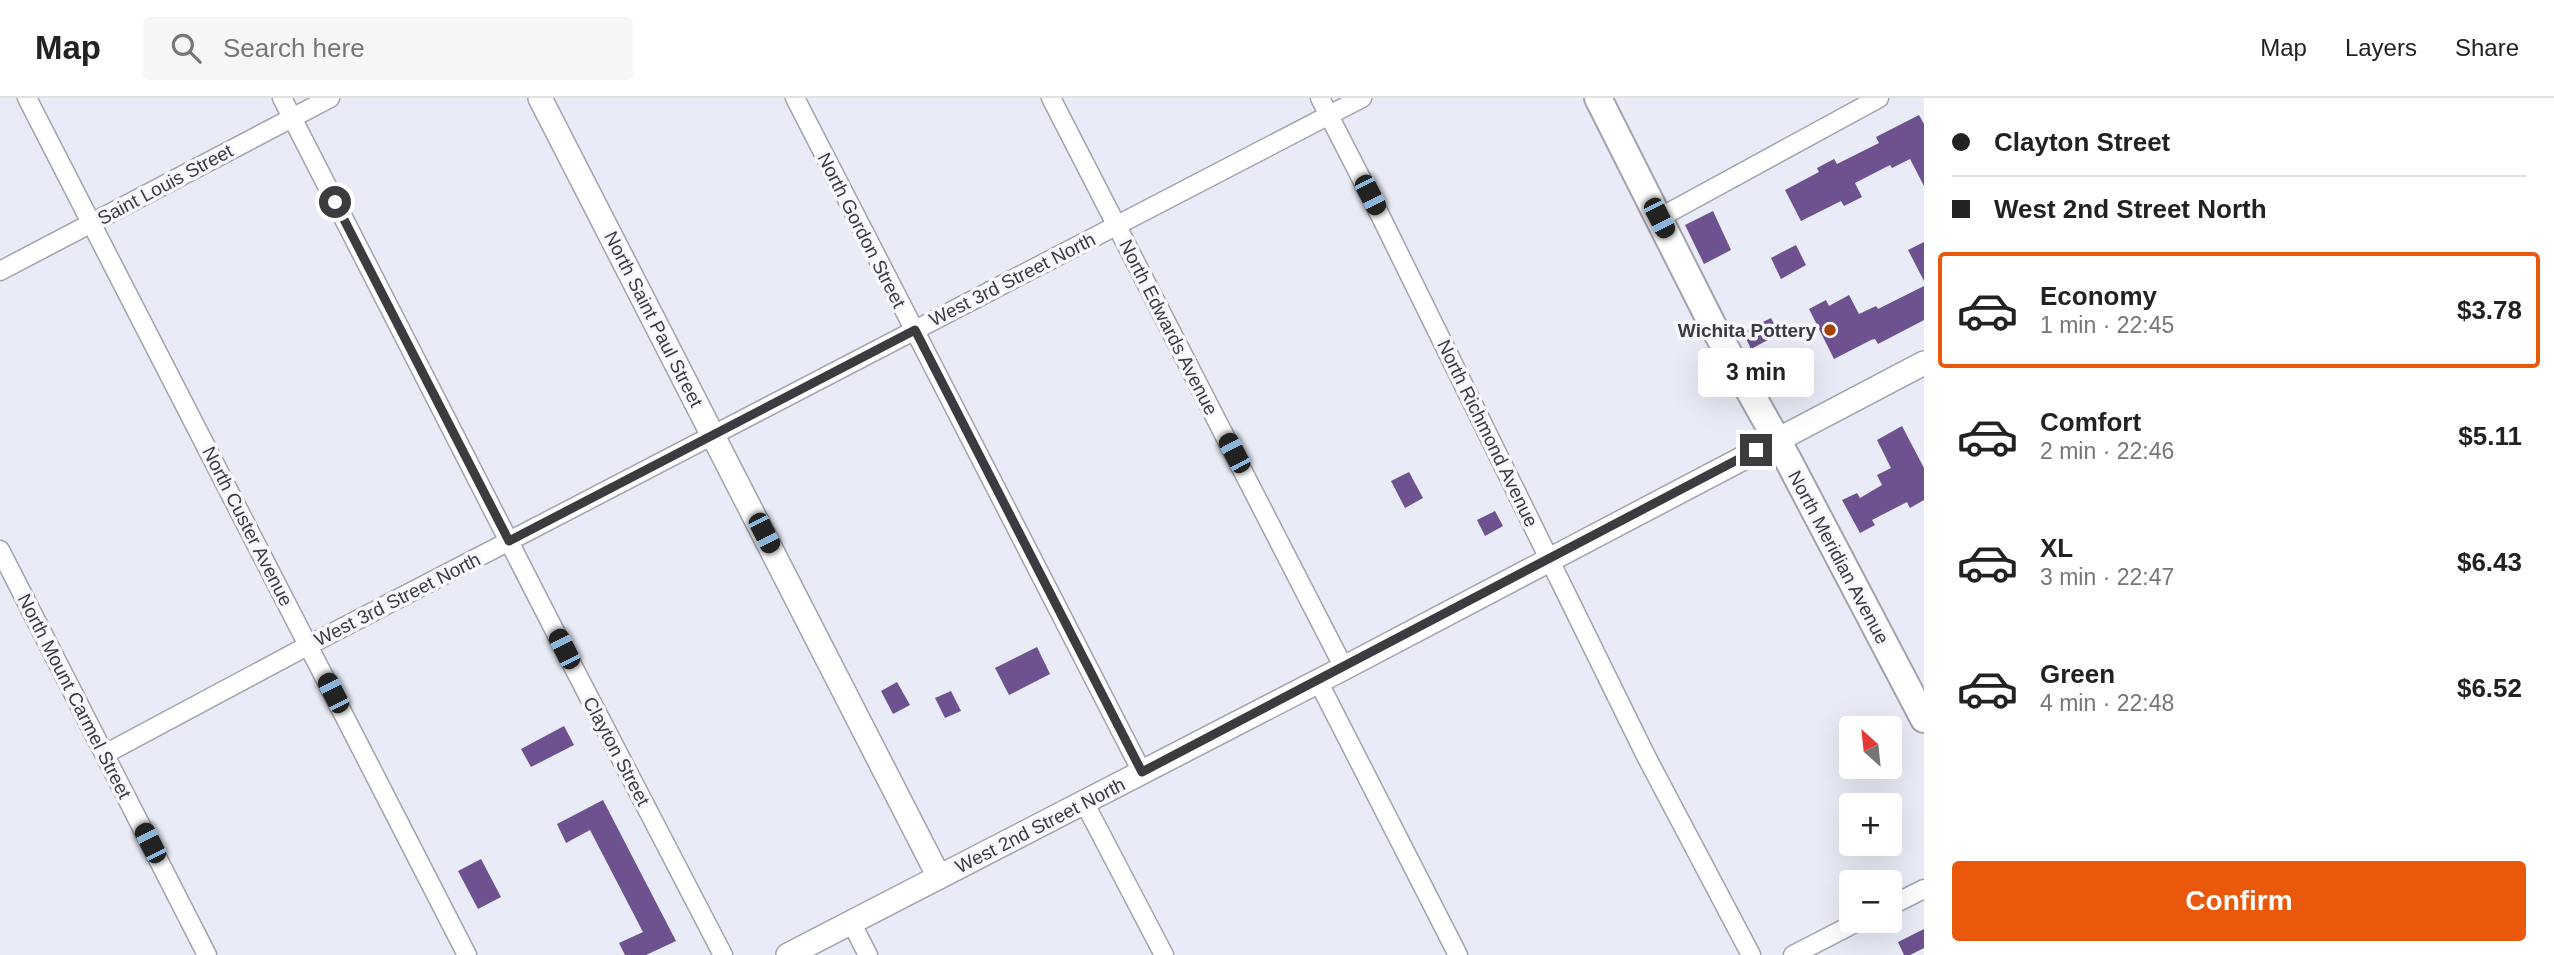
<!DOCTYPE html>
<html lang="en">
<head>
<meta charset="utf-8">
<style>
	:root { --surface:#fff; --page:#f6f6f6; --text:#222; --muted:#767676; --line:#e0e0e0; --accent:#ea580c }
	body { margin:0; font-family:Arial,sans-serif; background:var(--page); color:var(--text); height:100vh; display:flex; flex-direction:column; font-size:26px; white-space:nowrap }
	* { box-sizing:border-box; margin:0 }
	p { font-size:23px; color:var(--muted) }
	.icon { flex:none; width:38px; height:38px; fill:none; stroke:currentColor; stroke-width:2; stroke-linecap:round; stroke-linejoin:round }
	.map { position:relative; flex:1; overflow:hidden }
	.drawer { display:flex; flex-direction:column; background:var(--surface); width:630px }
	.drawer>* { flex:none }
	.banner { display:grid; align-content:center; height:154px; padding:0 28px; background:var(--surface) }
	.needle { width:46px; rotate:333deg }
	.controls { position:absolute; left:1839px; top:618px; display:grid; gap:14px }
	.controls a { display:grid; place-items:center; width:63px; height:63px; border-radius:7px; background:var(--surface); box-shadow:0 7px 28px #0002; font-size:35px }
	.end { position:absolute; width:32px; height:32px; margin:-16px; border:9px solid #3b3c40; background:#fff; box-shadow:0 0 0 4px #fff }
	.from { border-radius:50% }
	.bubble { position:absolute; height:49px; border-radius:7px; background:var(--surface); box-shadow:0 7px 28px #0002; font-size:23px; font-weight:800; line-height:49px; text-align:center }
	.car { position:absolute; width:21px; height:42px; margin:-21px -10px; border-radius:9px; box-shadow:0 0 5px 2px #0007; background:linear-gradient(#222 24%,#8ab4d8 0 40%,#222 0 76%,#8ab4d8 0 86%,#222 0) }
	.banner b { display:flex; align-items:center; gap:24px; height:66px; font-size:26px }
	.banner b+b { border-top:2px solid var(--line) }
	.banner i { width:18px; height:18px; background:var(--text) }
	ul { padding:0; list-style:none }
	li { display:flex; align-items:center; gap:21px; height:116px; margin:0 14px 10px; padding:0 14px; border:4px solid transparent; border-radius:7px }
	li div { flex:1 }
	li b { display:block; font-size:26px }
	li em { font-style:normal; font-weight:800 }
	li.selected { border-color:var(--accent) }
	li>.icon { width:63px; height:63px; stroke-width:1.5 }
	.action { display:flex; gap:14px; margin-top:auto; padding:14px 28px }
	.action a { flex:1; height:80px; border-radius:7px; background:var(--accent); color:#fff; font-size:28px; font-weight:800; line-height:80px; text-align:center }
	header { display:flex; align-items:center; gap:42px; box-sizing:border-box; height:98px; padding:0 35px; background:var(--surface); border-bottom:2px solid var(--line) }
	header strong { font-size:33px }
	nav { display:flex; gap:38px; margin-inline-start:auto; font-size:24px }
	.search { width:490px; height:63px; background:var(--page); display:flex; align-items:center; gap:18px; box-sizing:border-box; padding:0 24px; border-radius:7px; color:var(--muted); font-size:26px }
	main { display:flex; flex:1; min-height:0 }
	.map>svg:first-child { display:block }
</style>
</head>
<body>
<header>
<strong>Map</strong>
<div class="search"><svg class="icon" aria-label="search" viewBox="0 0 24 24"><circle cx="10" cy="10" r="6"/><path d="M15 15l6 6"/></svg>Search here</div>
<nav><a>Map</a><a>Layers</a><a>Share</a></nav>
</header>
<main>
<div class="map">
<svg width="1924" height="857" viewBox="0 0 1924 857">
	<rect width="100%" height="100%" fill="#e9ebf6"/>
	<g fill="#6d528f">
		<path d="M1919,17L1924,26V88L1910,61L1892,70L1890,67L1855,85L1862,99L1844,108L1841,103L1801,123L1785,92L1819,74L1817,70L1834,61L1837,66L1879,45L1876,39Z"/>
		<path d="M1713,113L1731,152L1704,166L1685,127Z"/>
		<path d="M1924,144V183L1908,152Z"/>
		<path d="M1796,147L1806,167L1781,181L1771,160Z"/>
		<path d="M1924,188V222L1878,246L1875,241L1871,242L1834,261L1809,211L1826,202L1829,208L1849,197L1859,216L1876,208L1878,211Z"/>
		<path d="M1771,220L1779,236L1751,251L1743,234Z"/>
		<path d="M1902,328L1924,370V402L1910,410L1907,404L1872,422L1875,427L1860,435L1842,402L1857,395L1860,400L1882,387L1877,377L1891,370L1877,342Z"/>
		<path d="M1409,374L1423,400L1405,410L1391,383Z"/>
		<path d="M1495,413L1503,428L1485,438L1477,422Z"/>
		<path d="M1037,549L1050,576L1009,597L995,570Z"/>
		<path d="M897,584L910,607L893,616L881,593Z"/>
		<path d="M951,593L961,613L945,620L935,600Z"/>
		<path d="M564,628L574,647L531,669L521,651Z"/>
		<path d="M603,702L676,843L646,857H625L619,845L643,834L590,732L566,745L557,726Z"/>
		<path d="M481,761L501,799L478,811L458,773Z"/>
		<path d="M1924,831V850L1910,857H1904L1898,844Z"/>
	</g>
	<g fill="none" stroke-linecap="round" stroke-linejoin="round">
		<g stroke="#a1a3ae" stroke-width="21">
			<g id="minor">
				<path d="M27,0L467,857"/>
				<path d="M282,0L564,551L723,857"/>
				<path d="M795,0L1142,674"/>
				<path d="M1051,0L1344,570"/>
				<path d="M1320,0L1381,119L1646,658L1751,857"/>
				<path d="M1659,120L1879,0"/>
				<path d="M0,173L330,0"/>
				<path d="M0,452L207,857"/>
				<path d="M1318,583L1458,857"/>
				<path d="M105,656L309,547L1362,0"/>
				<path d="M1084,704L1164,857"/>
				<path d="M1890,808L1924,791"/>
				<path d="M851,824L868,857"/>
				<path d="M1793,857L1861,822"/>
			</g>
		</g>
		<g stroke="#a1a3ae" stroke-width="26">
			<g id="tertiary">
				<path d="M540,0L939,779"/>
				<path d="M788,857L1344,570L1924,265"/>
			</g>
		</g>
		<g stroke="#a1a3ae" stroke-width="30">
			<path id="secondary" d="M1598,0L1712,226L1787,360L1924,621"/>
		</g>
		<use href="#minor" stroke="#fff" stroke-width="18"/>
		<use href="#tertiary" stroke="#fff" stroke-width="23"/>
		<use href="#secondary" stroke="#fff" stroke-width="26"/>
	</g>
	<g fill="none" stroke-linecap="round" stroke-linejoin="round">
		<path stroke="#3b3c40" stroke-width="9" d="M335,104L509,443L915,232L1142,674L1756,352"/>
	</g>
	<circle fill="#a54400" stroke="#f7f8ff" stroke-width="2.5" cx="1830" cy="232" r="7"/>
	<g text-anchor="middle" stroke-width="7" stroke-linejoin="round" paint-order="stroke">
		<g font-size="19" fill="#3b3c40" stroke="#f7f8ff">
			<text transform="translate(165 86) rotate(-28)" y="7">Saint Louis Street</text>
			<text transform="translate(862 132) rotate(63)" y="7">North Gordon Street</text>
			<text transform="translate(1012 181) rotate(-27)" y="7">West 3rd Street North</text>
			<text transform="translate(654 221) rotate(63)" y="7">North Saint Paul Street</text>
			<text transform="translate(1169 229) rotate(63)" y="7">North Edwards Avenue</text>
			<text transform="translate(1488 335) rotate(64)" y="7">North Richmond Avenue</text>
			<text transform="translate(248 428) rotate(63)" y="7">North Custer Avenue</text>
			<text transform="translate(1839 459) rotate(62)" y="7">North Meridian Avenue</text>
			<text transform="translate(397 501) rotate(-27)" y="7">West 3rd Street North</text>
			<text transform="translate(75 598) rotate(63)" y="7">North Mount Carmel Street</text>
			<text transform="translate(617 653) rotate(62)" y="7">Clayton Street</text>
			<text transform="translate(1040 727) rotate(-27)" y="7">West 2nd Street North</text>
		</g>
		<g font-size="19" font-weight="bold" fill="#3b3c40" stroke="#f7f8ff" text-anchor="end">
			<text x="1816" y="239">Wichita Pottery</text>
		</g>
	</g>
</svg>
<div class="controls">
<a><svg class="needle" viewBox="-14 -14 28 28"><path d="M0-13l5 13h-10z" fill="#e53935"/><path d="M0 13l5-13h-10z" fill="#767676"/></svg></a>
<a>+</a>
<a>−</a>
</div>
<i class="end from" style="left:335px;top:104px"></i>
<i class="end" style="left:1756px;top:352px"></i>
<div class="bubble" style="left:1698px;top:250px;width:116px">3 min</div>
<i class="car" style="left:1370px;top:97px;rotate:153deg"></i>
<i class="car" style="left:1659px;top:120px;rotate:153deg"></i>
<i class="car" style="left:1234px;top:355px;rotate:332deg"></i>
<i class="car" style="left:764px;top:435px;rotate:153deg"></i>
<i class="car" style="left:564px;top:551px;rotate:333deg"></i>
<i class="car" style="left:333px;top:595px;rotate:333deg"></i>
<i class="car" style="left:150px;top:745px;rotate:333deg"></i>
</div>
<section class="drawer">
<div class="banner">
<b><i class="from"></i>Clayton Street</b>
<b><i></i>West 2nd Street North</b>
</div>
<ul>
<li class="selected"><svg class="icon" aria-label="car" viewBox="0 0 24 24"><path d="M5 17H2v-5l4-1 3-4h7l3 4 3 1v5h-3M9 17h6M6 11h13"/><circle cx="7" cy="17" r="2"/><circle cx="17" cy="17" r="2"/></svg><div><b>Economy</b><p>1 min · 22:45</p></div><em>$3.78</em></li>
<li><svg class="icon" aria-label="car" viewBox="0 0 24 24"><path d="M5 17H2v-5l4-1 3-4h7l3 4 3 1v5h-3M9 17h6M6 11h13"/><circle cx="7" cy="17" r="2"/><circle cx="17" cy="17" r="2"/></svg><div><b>Comfort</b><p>2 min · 22:46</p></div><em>$5.11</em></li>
<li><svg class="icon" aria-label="car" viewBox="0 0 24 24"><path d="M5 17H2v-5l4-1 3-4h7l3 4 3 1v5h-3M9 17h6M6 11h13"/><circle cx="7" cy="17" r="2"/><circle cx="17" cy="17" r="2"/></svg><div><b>XL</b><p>3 min · 22:47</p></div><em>$6.43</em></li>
<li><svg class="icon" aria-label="car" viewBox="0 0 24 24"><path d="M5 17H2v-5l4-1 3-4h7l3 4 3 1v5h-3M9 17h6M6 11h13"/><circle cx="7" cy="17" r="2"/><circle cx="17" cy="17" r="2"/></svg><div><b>Green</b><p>4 min · 22:48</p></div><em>$6.52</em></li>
</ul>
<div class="action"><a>Confirm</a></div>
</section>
</main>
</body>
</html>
